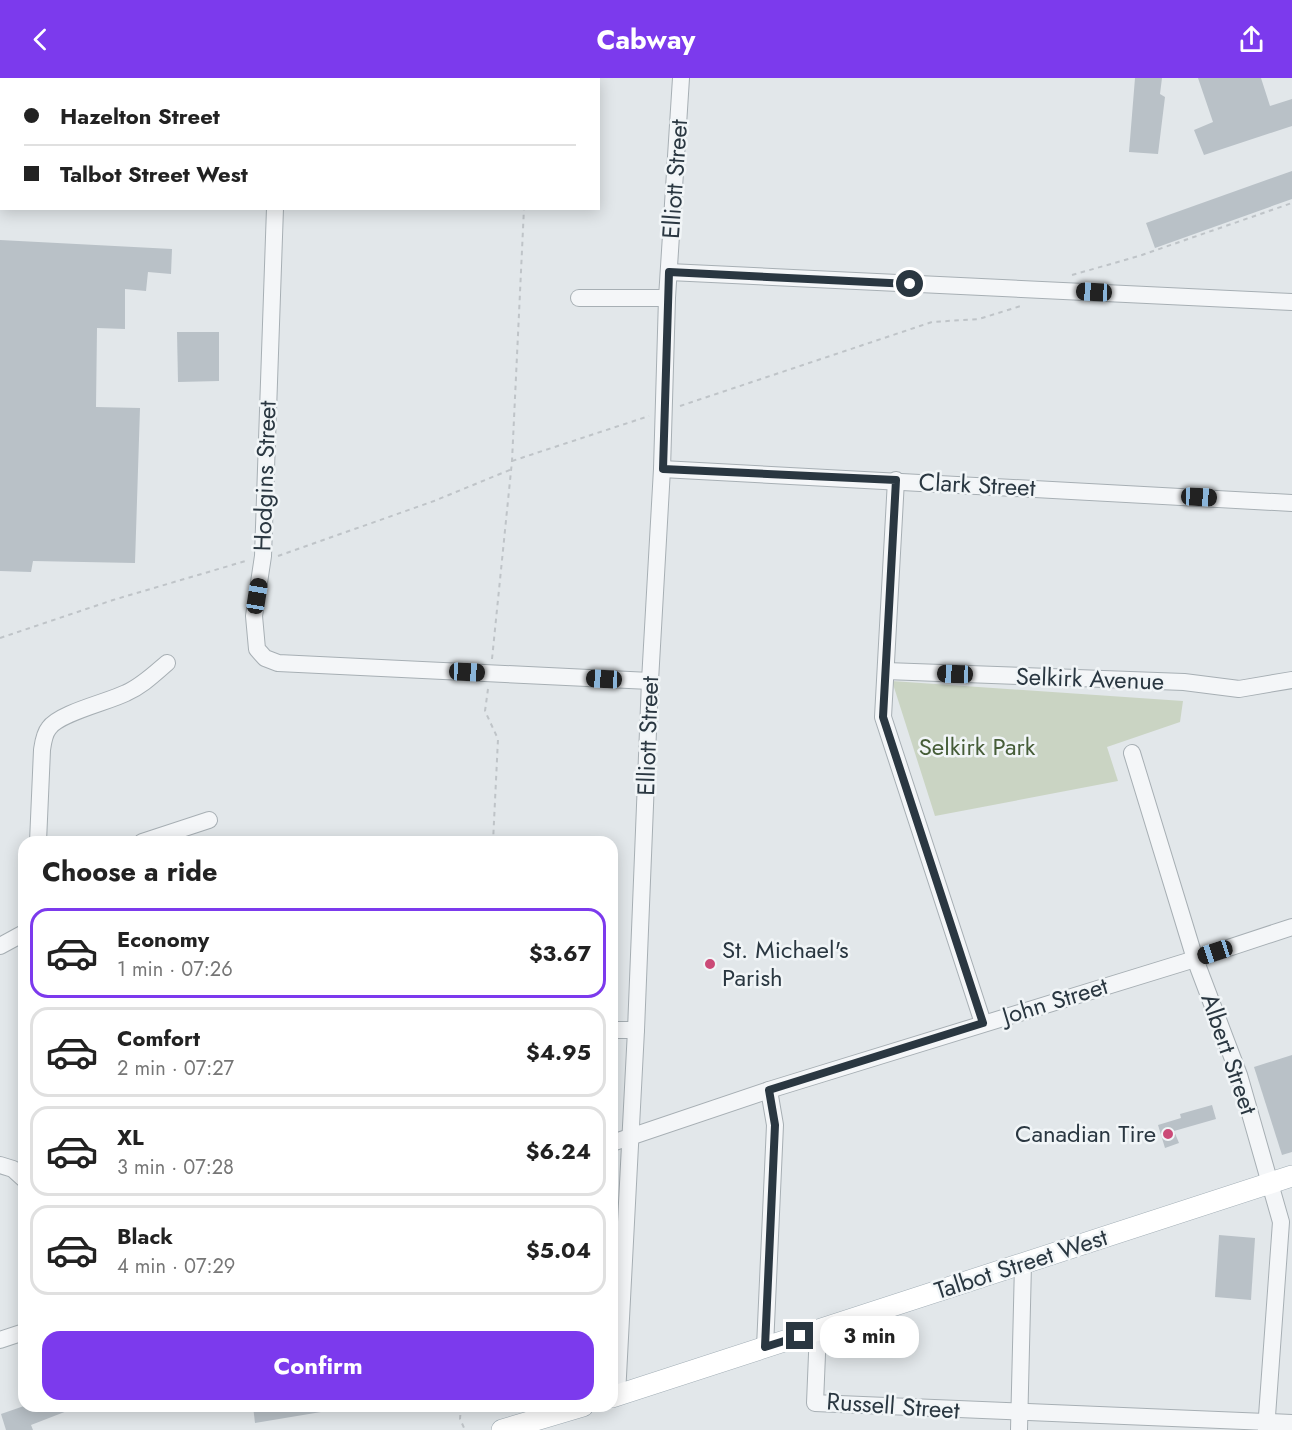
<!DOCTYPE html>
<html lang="en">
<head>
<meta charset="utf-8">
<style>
	:root { --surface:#fff; --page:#f6f6f6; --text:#222; --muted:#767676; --line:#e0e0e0; --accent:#7c3aed }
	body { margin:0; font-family:Jost,sans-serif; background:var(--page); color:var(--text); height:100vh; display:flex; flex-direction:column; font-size:22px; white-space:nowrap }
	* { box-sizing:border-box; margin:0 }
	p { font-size:20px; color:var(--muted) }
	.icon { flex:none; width:33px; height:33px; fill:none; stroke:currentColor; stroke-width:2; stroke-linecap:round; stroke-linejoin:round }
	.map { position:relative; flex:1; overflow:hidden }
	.side { position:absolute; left:18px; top:758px; width:600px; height:576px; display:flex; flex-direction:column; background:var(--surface); border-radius:18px; box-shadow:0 3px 15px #0003 }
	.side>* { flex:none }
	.top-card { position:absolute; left:0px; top:0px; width:600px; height:132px; box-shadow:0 3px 15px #0003; display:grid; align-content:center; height:132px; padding:0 24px; background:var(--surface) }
	.end { position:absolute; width:27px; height:27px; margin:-14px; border:8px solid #2a3741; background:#fff; box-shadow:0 0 0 3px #fff }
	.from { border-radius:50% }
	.bubble { position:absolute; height:42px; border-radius:18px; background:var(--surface); box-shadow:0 3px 15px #0003; font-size:20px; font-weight:700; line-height:42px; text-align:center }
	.car { position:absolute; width:18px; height:36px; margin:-18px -9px; border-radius:8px; box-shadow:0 0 4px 2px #0007; background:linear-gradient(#222 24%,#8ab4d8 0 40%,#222 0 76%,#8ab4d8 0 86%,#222 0) }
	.top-card b { display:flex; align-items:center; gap:21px; height:57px; font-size:22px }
	.top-card b+b { border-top:2px solid var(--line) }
	.top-card i { width:15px; height:15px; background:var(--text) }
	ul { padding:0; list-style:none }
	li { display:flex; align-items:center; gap:18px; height:90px; margin:0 12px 9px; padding:0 12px; border:3px solid var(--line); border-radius:18px }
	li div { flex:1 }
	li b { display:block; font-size:22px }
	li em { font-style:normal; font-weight:700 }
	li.active { border-color:var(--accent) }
	li>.icon { width:54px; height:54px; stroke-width:1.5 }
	h2 { padding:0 24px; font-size:27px; line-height:72px }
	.cta { display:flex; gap:12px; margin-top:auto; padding:12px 24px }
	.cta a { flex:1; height:69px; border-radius:18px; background:var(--accent); color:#fff; font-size:24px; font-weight:700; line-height:69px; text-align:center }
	header { display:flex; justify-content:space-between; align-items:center; height:78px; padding:0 24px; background:var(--accent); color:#fff; font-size:27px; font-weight:700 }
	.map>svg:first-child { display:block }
</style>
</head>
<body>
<header><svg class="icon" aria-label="back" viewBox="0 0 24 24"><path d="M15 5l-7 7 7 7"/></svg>Cabway<svg class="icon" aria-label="share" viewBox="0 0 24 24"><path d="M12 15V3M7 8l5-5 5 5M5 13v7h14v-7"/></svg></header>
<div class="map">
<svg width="1292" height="1352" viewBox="0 0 1292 1352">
	<rect width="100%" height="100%" fill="#e2e7ea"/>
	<path fill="#cad4c3" d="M892,603L1183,623L1180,644L1107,669L1118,703L935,738Z"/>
	<g fill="#b9c1c7">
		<path d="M1135,0H1162L1160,16L1165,19L1158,76L1129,74Z"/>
		<path d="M1198,0H1261L1270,28L1292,21V48L1204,77L1194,52L1213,44Z"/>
		<path d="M1292,93V121L1155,170L1146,145Z"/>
		<path d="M0,162L172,171L171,196L148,194L146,213L125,211V251L97,250L96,329L140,330L135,485L33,483L31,494L0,493Z"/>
		<path d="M177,254H219V303L178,304Z"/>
		<path d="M1292,977V1074L1282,1077L1254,989Z"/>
		<path d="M1212,1027L1216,1041L1174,1053L1179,1065L1165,1070L1158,1047L1181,1040L1180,1036Z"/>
		<path d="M1219,1157L1255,1160L1251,1222L1215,1219Z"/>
		<path d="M24,1328H80L31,1347L33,1352H6L1,1336Z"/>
		<path d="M253,1328H326L327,1333L255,1345Z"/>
	</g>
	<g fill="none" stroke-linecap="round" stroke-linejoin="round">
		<g stroke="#a7afb4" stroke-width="18">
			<g id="minor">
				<path d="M280,2V0"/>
				<path d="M275,130L263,478L254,538L257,571L265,580L278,585L650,603"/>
				<path d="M669,194L1292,224"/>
				<path d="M579,220H667"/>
				<path d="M662,391L1292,425"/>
				<path d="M896,402L883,639L983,945"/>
				<path d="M886,593L1184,604L1239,611L1292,602"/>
				<path d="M1132,675L1195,881L1239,997L1281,1144L1266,1352"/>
				<path d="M38,764L42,672C43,665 44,656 49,650C59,635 108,624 126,615C142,608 154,596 167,585"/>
				<path d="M142,764L209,742"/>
				<path d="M0,868L24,855"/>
				<path d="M612,952H636"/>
				<path d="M612,1065L769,1012L1195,881L1292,849"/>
				<path d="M0,1087L13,1091L24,1101"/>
				<path d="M818,1252L815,1325L1292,1345"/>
				<path d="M0,1262L24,1254"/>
				<path d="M765,1269L775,1047L769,1012"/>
				<path d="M617,1317L636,952L650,603L662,391L667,220L681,0"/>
				<path d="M1019,1352L1023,1186"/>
			</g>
		</g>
		<g stroke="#a1adb5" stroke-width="22">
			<g id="major">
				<path d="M612,1319L1292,1098"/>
				<path d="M502,1352L583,1328"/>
			</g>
		</g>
		<g stroke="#bfc4c8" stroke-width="2" stroke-dasharray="4.5 4.5" stroke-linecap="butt">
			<path d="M530,2V0"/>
			<path d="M1072,197L1139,178L1292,125"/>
			<path d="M680,328L932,244L979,241L1024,227"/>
			<path d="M512,383L649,338"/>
			<path d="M278,478L434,423L512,391"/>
			<path d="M0,560L113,522L249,482"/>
			<path d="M492,581L512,383L524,130"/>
			<path d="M488,611L485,633L498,661L493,764"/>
			<path d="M461,1328L460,1341L465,1352"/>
		</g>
		<use href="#minor" stroke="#f4f6f8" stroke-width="16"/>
		<use href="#major" stroke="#fff" stroke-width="21"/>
	</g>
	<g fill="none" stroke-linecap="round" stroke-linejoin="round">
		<path stroke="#2a3741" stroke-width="8" d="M800,1258L765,1269L775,1047L769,1012L983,945L883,639L896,402L663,391L669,194L910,206"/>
	</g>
	<g fill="#cb4a77" stroke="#f1f5f7" stroke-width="2">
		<circle cx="710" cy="886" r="6"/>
		<circle cx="1168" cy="1056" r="6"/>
	</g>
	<g text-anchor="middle" stroke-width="5" stroke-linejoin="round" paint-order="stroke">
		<g font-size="24" fill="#2a3741" stroke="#f1f5f7">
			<text transform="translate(675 101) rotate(-86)" y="8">Elliott Street</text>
			<text transform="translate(265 398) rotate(-88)" y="8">Hodgins Street</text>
			<text transform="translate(977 407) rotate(3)" y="8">Clark Street</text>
			<text transform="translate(1090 601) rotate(2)" y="8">Selkirk Avenue</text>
			<text transform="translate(648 658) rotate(-88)" y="8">Elliott Street</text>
			<text transform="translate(1055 923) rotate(-17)" y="8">John Street</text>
			<text transform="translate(1229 976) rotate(71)" y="8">Albert Street</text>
			<text transform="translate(1021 1186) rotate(-18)" y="8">Talbot Street West</text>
			<text transform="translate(893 1328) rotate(4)" y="8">Russell Street</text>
		</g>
		<g font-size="24" fill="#465d38" stroke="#f1f5f7">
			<text x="977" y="677">Selkirk Park</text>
		</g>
		<g font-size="24" fill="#2a3741" stroke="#f1f5f7" text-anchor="start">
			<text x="722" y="880">St. Michael's<tspan x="722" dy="28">Parish</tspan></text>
			<text x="1156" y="1064" text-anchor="end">Canadian Tire</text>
		</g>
	</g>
</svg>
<i class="end from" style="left:910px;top:206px"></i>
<i class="end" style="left:800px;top:1258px"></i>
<div class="bubble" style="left:820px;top:1238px;width:99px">3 min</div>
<i class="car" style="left:1094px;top:214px;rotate:273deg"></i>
<i class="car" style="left:1199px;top:419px;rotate:93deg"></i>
<i class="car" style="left:257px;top:518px;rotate:9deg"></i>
<i class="car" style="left:467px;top:594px;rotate:93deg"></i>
<i class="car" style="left:955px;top:596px;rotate:272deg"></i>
<i class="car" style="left:604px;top:601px;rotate:273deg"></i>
<i class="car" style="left:1215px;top:874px;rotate:252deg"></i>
<div class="top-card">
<b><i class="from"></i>Hazelton Street</b>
<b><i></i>Talbot Street West</b>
</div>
<section class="side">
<h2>Choose a ride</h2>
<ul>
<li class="active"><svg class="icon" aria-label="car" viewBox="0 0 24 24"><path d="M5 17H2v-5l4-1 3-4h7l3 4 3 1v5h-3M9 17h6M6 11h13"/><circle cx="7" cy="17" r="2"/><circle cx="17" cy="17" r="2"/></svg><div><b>Economy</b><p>1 min · 07:26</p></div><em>$3.67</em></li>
<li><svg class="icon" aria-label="car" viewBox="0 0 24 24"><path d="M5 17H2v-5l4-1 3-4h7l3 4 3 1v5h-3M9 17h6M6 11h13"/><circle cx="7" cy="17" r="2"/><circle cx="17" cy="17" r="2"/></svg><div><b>Comfort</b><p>2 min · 07:27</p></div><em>$4.95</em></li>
<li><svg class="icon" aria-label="car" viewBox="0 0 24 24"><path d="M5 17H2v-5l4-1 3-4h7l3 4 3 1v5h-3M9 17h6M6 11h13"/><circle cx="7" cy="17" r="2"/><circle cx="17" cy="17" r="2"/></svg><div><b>XL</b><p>3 min · 07:28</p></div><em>$6.24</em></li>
<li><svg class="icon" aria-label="car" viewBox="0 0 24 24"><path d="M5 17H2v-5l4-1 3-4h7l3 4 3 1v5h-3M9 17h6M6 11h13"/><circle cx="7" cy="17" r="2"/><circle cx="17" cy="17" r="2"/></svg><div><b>Black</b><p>4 min · 07:29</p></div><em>$5.04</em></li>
</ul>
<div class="cta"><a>Confirm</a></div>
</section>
</div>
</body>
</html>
